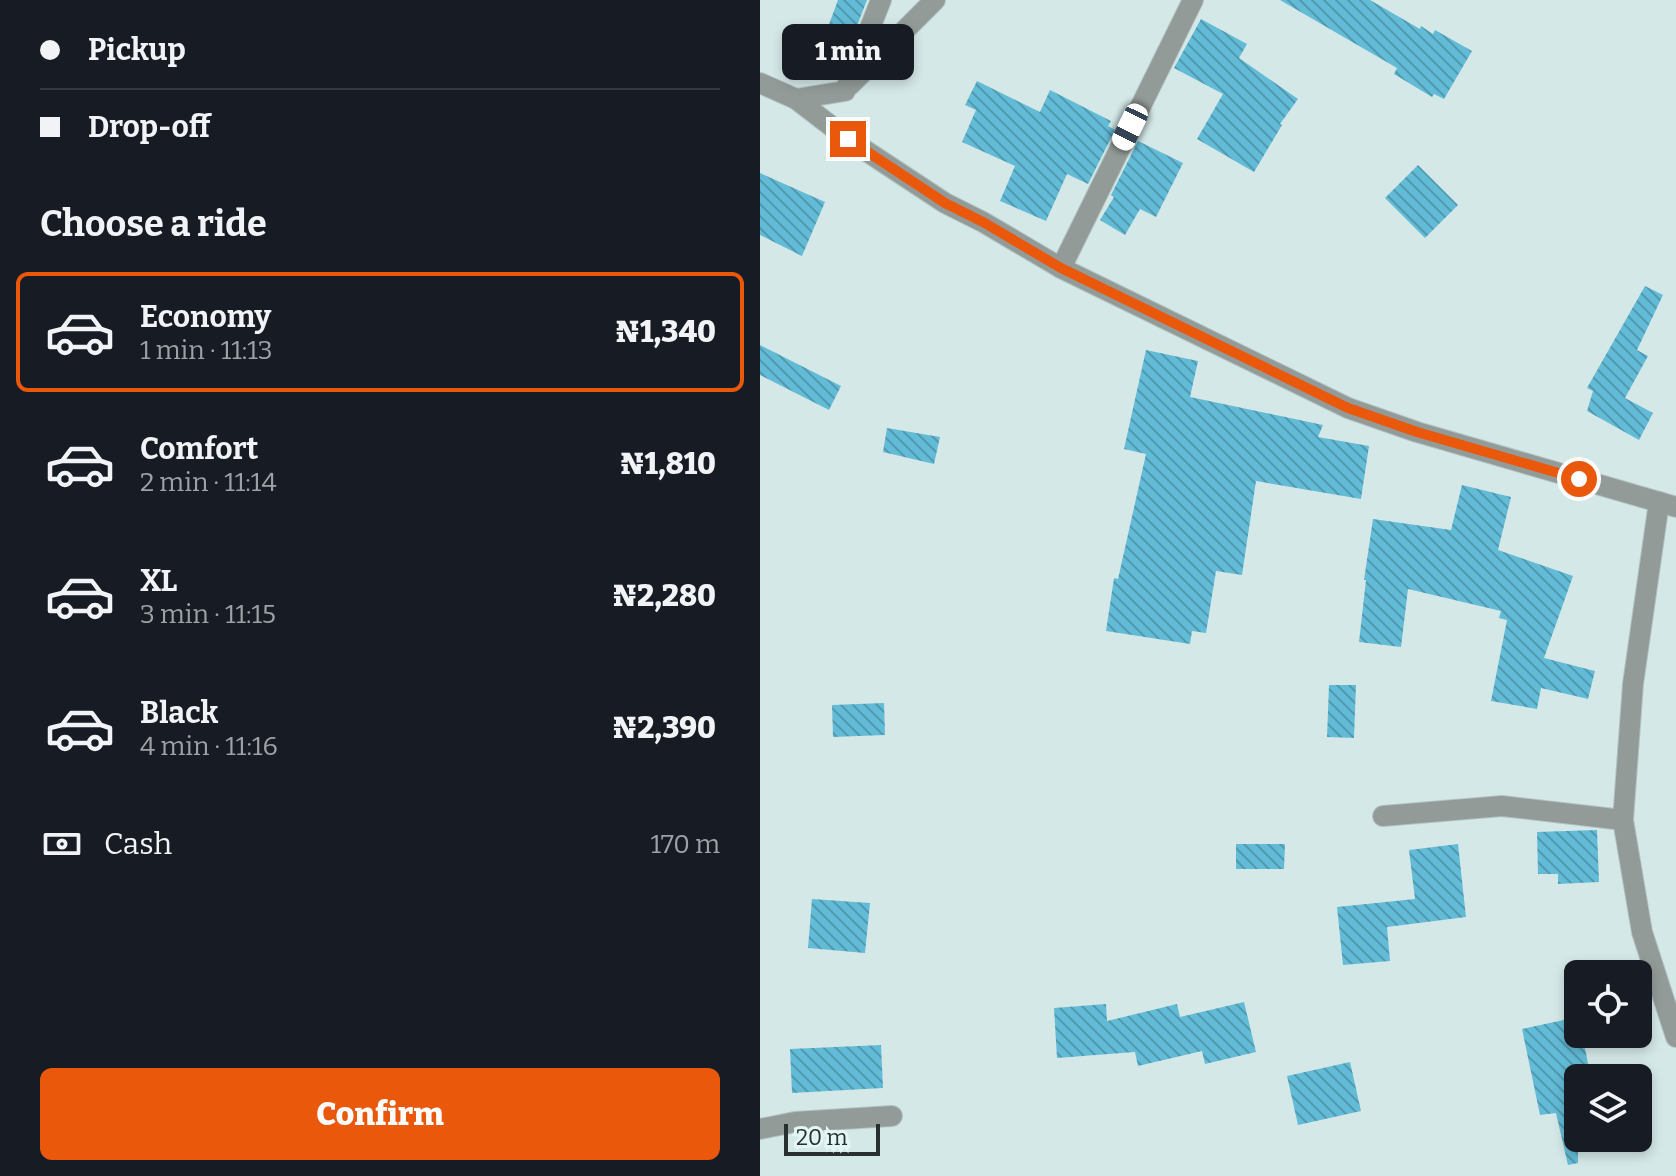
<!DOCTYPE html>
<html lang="en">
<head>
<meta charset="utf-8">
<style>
	:root { --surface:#171b24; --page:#20242c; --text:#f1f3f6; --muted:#9ea1a6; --line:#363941; --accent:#ea580c }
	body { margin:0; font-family:Bitter,serif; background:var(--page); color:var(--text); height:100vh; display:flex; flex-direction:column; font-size:30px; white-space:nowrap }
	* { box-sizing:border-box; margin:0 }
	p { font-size:26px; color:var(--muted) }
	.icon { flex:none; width:44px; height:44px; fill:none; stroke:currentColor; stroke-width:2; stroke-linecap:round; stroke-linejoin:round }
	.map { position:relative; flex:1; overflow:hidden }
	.drawer { display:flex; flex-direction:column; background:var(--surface); width:760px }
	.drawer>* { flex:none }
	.top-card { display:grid; align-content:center; height:176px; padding:0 40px; background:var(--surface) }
	.tools { position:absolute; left:804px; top:960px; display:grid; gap:16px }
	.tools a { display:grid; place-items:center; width:88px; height:88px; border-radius:12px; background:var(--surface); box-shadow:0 4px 12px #0003; font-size:40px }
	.scale { position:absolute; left:24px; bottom:20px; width:96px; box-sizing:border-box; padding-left:8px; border:4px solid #282f2f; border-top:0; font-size:22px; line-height:28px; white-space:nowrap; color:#282f2f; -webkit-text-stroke:6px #e3f5f5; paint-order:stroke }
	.end { position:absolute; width:36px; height:36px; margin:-18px; border:10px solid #ea580c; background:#fff; box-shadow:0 0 0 4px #fff }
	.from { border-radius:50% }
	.bubble { position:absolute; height:56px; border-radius:12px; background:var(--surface); box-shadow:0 4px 12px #0003; font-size:26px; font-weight:800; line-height:56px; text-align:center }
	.car { position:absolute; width:24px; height:48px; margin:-24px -12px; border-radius:10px; box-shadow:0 0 6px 2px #0007; background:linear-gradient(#fff 24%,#345 0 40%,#fff 0 76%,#345 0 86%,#fff 0) }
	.top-card b { display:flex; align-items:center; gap:28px; height:76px; font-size:30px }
	.top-card b+b { border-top:2px solid var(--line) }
	.top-card i { width:20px; height:20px; background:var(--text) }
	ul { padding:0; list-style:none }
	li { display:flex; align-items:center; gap:24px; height:120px; margin:0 16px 12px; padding:0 24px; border:4px solid transparent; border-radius:12px }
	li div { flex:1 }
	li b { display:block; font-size:30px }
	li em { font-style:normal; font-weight:800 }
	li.on { border-color:var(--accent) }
	li>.icon { width:72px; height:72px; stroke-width:1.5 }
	h2 { padding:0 40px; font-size:36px; line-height:96px }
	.pay { display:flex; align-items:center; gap:20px; height:88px; padding:0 40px; font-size:30px }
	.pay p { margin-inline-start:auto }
	.cta { display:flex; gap:16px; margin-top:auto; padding:16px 40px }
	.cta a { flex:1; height:92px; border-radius:12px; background:var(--accent); color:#fff; font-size:32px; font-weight:800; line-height:92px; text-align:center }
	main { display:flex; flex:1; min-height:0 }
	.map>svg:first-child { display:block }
</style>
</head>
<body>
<main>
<section class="drawer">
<div class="top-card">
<b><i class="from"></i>Pickup</b>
<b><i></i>Drop-off</b>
</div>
<h2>Choose a ride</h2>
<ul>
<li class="on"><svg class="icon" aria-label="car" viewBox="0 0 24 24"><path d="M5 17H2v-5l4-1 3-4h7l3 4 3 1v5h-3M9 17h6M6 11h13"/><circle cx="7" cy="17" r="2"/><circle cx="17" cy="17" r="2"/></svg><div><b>Economy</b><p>1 min · 11:13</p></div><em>₦1,340</em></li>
<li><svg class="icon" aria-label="car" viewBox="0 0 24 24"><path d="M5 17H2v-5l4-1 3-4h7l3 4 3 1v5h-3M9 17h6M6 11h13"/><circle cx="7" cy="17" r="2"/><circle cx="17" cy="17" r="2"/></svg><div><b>Comfort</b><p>2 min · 11:14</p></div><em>₦1,810</em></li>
<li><svg class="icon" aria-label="car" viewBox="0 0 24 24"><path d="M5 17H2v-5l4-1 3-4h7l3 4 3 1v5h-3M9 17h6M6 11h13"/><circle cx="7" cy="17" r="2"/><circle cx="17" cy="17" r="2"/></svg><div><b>XL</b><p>3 min · 11:15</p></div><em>₦2,280</em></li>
<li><svg class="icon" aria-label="car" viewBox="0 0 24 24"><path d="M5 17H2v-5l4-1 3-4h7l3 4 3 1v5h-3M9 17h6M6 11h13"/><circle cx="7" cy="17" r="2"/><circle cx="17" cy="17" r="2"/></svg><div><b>Black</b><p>4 min · 11:16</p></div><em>₦2,390</em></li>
</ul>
<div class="pay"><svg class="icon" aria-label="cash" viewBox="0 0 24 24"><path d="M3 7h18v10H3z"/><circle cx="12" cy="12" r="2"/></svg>Cash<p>170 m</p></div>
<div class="cta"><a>Confirm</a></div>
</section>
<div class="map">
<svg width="916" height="1176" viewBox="0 0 916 1176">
	<defs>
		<pattern id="building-back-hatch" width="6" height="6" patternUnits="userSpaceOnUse" patternTransform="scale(2)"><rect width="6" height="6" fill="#63bcd7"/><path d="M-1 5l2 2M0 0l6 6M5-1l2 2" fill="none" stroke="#5299af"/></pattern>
	</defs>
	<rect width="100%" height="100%" fill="#d5e8e8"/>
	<g fill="url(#building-back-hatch)">
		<path d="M78,0H107L93,36L68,27Z"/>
		<path d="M520,0H610L660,29L661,26L673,34L675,30L712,51L684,99L674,94L672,97L634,74L637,68Z"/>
		<path d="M441,19L487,44L479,58L538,99L520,124L522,125L494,172L437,139L463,94L414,68Z"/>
		<path d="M217,81L280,112L290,90L351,121L348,126L355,130L328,184L307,174L286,221L240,201L255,166L202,142L216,110L205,105Z"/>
		<path d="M378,141L423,163L396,217L380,209L365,235L340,220L354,197L351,195Z"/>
		<path d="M658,165L698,205L665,238L625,198Z"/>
		<path d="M0,173L65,202L42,256L0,235Z"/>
		<path d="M885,286L903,295L877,350L888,356L865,398L893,413L879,440L827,411L833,391L827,388Z"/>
		<path d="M0,345L81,386L69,410L0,375Z"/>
		<path d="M386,350L438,361L430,397L563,425L558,437L609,446L601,499L496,481L482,575L456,571L446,633L432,631L430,644L346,631L354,578L358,579L386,454L364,449Z"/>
		<path d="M127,428L180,437L174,464L123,452Z"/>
		<path d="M702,485L751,497L738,550L813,576L784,658L835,671L828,699L781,688L777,709L731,701L747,620L739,618L741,611L648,589L641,647L599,642L606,580H604L613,519L691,530Z"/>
		<path d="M569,685H596L594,738L567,737Z"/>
		<path d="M124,703L125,735L73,737L72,705Z"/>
		<path d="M837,830L839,882L798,884V874H778L777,832Z"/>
		<path d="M476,844H525L524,869H476Z"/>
		<path d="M698,844L706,917L627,927L630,961L583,965L577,907L655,899L649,850Z"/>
		<path d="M52,899L110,903L105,953L48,948Z"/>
		<path d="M484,1002L496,1052L445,1064L442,1051L378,1066L375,1052L297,1058L294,1008L346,1004L347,1021L417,1004L420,1017Z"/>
		<path d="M818,1017V1034H822L831,1078H818V1163L808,1165L796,1113L780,1115L762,1029Z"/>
		<path d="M121,1045L123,1088L32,1093L30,1049Z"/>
		<path d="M590,1062L601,1111L538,1125L527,1076Z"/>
	</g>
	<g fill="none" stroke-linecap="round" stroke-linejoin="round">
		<g stroke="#b2c3c3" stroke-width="22">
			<g id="minor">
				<path d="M0,83L36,99L88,139L185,203L223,222L301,268L588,408L657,432L916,507"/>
				<path d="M90,85L175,0"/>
				<path d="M36,99L85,91L121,0"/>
				<path d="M301,268L433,0"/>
				<path d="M899,502L873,684L863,820L882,932L916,1037"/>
				<path d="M623,816L742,806L863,820"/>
				<path d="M0,1129L35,1122L132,1116"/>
			</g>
		</g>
		<use href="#minor" stroke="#939b98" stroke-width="20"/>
	</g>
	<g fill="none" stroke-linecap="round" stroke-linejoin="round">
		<path stroke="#ea580c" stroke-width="10" d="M88,139L185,203L223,222L301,268L588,408L657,432L819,479"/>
	</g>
</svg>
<div class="tools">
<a><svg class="icon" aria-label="locate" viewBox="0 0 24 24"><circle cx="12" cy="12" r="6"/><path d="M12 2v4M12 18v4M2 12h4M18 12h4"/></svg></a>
<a><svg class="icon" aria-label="layers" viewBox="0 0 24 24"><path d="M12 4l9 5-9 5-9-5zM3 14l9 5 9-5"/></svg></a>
</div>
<div class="scale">20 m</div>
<i class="end from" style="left:819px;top:479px"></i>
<i class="end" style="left:88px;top:139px"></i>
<div class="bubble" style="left:22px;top:24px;width:132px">1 min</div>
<i class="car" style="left:370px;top:127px;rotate:206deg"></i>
</div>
</main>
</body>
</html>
